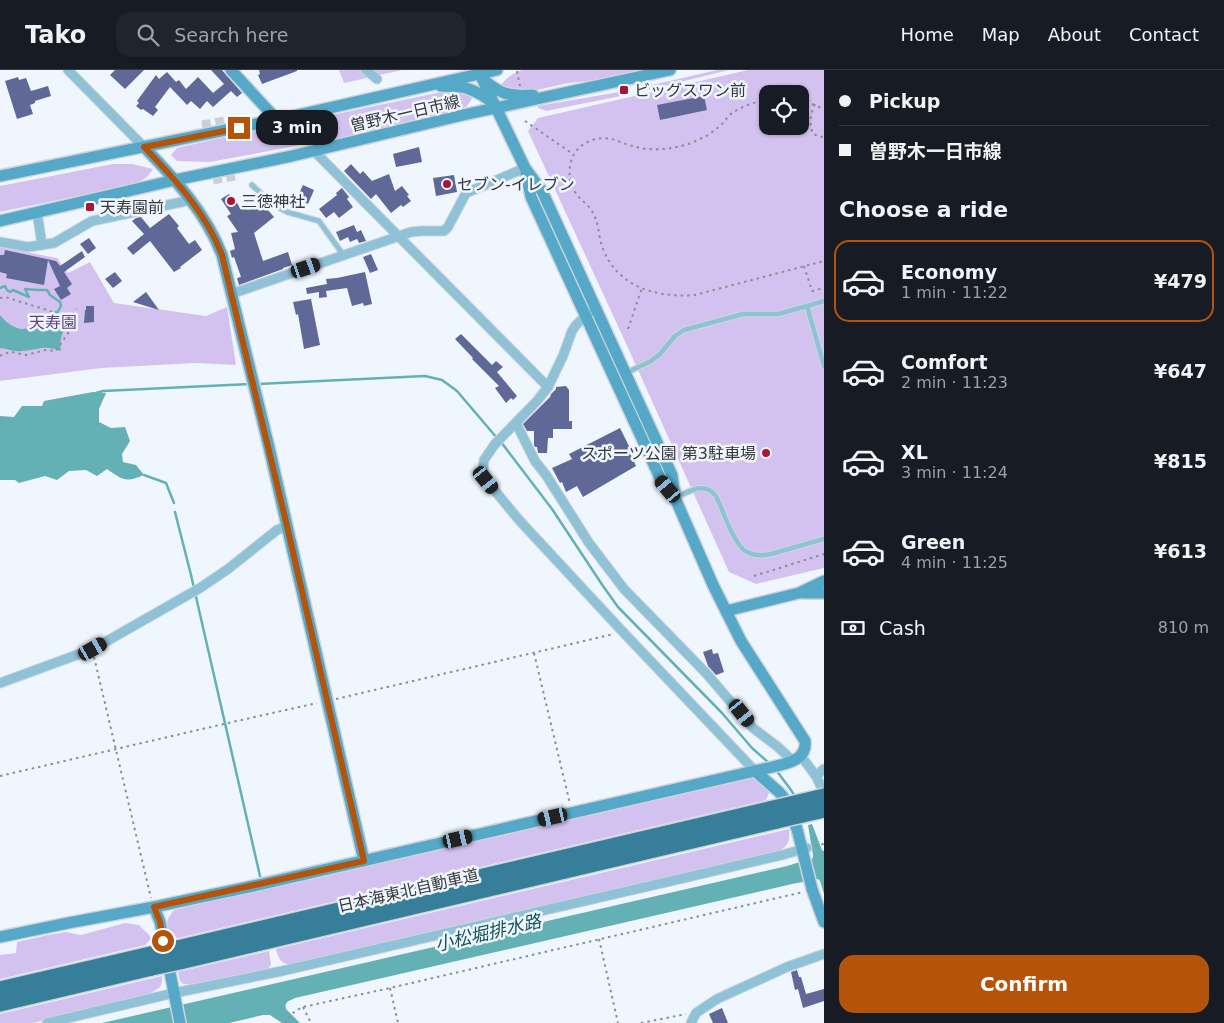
<!DOCTYPE html>
<html lang="en">
<head>
<meta charset="utf-8">
<style>
	:root { --surface:#171b24; --page:#20242c; --text:#f1f3f6; --muted:#9ea1a6; --line:#363941; --accent:#b45309 }
	body { margin:0; font-family:"DejaVu Sans","Noto Sans JP",sans-serif; background:var(--page); color:var(--text); height:100vh; display:flex; flex-direction:column; font-size:19px; white-space:nowrap }
	* { box-sizing:border-box; margin:0 }
	p { font-size:16px; color:var(--muted) }
	.icon { flex:none; width:28px; height:28px; fill:none; stroke:currentColor; stroke-width:2; stroke-linecap:round; stroke-linejoin:round }
	.map { position:relative; flex:1; overflow:hidden }
	.sheet { display:flex; flex-direction:column; background:var(--surface); width:400px }
	.sheet>* { flex:none }
	.top-card { display:grid; align-content:center; height:110px; padding:0 15px; background:var(--surface) }
	.tools { position:absolute; left:759px; top:15px; display:grid; gap:10px }
	.tools a { display:grid; place-items:center; width:50px; height:50px; border-radius:10px; background:var(--surface); box-shadow:0 1px 4px #0004; font-size:25px }
	.end { position:absolute; width:22px; height:22px; margin:-11px; border:6px solid #b45309; background:#fff; box-shadow:0 0 0 2px #fff }
	.from { border-radius:50% }
	.bubble { position:absolute; height:35px; border-radius:15px; background:var(--surface); box-shadow:0 1px 4px #0004; font-size:16px; font-weight:700; line-height:35px; text-align:center }
	.car { position:absolute; width:15px; height:30px; margin:-15px -8px; border-radius:6px; box-shadow:0 0 4px 1px #0007; background:linear-gradient(#222 24%,#8ab4d8 0 40%,#222 0 76%,#8ab4d8 0 86%,#222 0) }
	.top-card b { display:flex; align-items:center; gap:18px; height:48px; font-size:19px }
	.top-card b+b { border-top:1px solid var(--line) }
	.top-card i { width:12px; height:12px; background:var(--text) }
	ul { padding:0; list-style:none }
	li { display:flex; align-items:center; gap:15px; height:82px; margin:0 10px 8px; padding:0 5px; border:2px solid transparent; border-radius:15px }
	li div { flex:1 }
	li b { display:block; font-size:19px }
	li em { font-style:normal; font-weight:700 }
	li.selected { border-color:var(--accent) }
	li>.icon { width:45px; height:45px; stroke-width:1.5 }
	h2 { padding:0 15px; font-size:22px; line-height:60px }
	.pay { display:flex; align-items:center; gap:12px; height:55px; padding:0 15px; font-size:19px }
	.pay p { margin-inline-start:auto }
	.cta { display:flex; gap:10px; margin-top:auto; padding:10px 15px }
	.cta a { flex:1; height:58px; border-radius:15px; background:var(--accent); color:#fff; font-size:20px; font-weight:700; line-height:58px; text-align:center }
	header { display:flex; align-items:center; gap:30px; box-sizing:border-box; height:70px; padding:0 25px; background:var(--surface); border-bottom:1px solid var(--line) }
	header strong { font-size:24px }
	nav { display:flex; gap:28px; margin-inline-start:auto; font-size:18px }
	.search { width:350px; height:45px; background:var(--page); display:flex; align-items:center; gap:12px; box-sizing:border-box; padding:0 18px; border-radius:15px; color:var(--muted); font-size:19px }
	main { display:flex; flex:1; min-height:0 }
	.map>svg:first-child { display:block }
</style>
</head>
<body>
<header>
<strong>Tako</strong>
<div class="search"><svg class="icon" aria-label="search" viewBox="0 0 24 24"><circle cx="10" cy="10" r="6"/><path d="M15 15l6 6"/></svg>Search here</div>
<nav><a>Home</a><a>Map</a><a>About</a><a>Contact</a></nav>
</header>
<main>
<div class="map">
<svg width="824" height="953" viewBox="0 0 824 953">
	<rect width="100%" height="100%" fill="#f0f6fd"/>
	<g fill="#d3c2f0" fill-rule="evenodd">
		<path d="M339,0H402L344,13Z"/>
		<path d="M522,0H650L609,9L568,13L528,22H514L501,15C506,8 513,3 522,0Z"/>
		<path d="M717,0H729L644,21L643,17Z"/>
		<path d="M748,0H824V498L756,514L729,502L629,280L528,61L538,48ZM768,24H800V56H768Z"/>
		<path d="M461,20L473,26C468,37 465,38 455,42L339,68L210,92L177,91L171,85L177,78L212,70L446,21Z"/>
		<path d="M619,22L621,26L546,41L538,38V36Z"/>
		<path d="M113,94H132L153,99L147,107L135,114L0,142V116Z"/>
		<path d="M0,177L57,188L68,203L90,192L114,233L206,246L227,237L236,295L196,293L101,298L0,311Z"/>
		<path d="M745,706L758,709L770,721L766,730L178,868L169,865C166,852 166,850 174,840Z"/>
		<path d="M789,759C790,773 788,777 775,783L295,894C282,895 279,891 276,879Z"/>
		<path d="M125,853L139,855L152,868L145,875L0,909V885L16,883L17,872L48,865L66,862L81,865Z"/>
		<path d="M269,881L271,895L267,900L195,915L183,914L180,911L178,902Z"/>
		<path d="M162,906C163,921 157,917 147,926L33,953H0V944Z"/>
	</g>
	<g fill="#64b1b5">
		<path d="M56,240L57,243L51,252L55,257L62,256L65,259C60,267 60,272 61,281C43,274 39,280 21,281C15,282 7,279 1,278L0,279V245C7,254 19,263 31,257C39,253 40,250 50,248Z"/>
		<path d="M93,322L106,323L99,339V352L111,358L125,357L130,371L122,384L123,392L136,395L144,405C125,413 123,410 107,399L97,406L86,400L69,401L57,410L45,406L19,413L15,410H0V346L14,347L22,336H42L44,331Z"/>
		<path d="M812,754L822,780L824,781V824L820,811L818,809L792,814L295,928C289,931 284,932 286,939L300,953H282L270,945H263L229,953H102L787,796L813,788V785L808,755Z"/>
	</g>
	<g fill="none" stroke-linecap="round" stroke-linejoin="round">
		<g stroke="#64b1b5" stroke-width="2.5">
			<path d="M0,218L5,216L7,220L10,222L13,220L29,227L25,219L38,220H47L50,225L60,232L61,236L57,243"/>
			<path d="M258,314L425,306L442,310L457,321L497,368"/>
			<path d="M96,323L103,321L250,314"/>
			<path d="M501,372L552,439L603,516L618,537L722,643L752,678L769,693"/>
			<path d="M144,405L166,413L174,433"/>
			<path d="M175,442L191,505L260,806"/>
			<path d="M776,700L791,720L796,728"/>
		</g>
	</g>
	<g fill="#606898">
		<path d="M115,0H144L125,19L110,5Z"/>
		<path d="M211,0H222L242,23L237,27L231,21L213,37L207,31L200,39L191,31L187,35L170,17L155,37L158,40L153,46L143,39L141,40L136,36L139,33L137,31L156,5L159,9L167,2L176,12L179,10L186,19L198,7L213,23L224,14Z"/>
		<path d="M259,0H297V1L262,14L258,5L260,4Z"/>
		<path d="M18,7L19,10L26,8L31,21L48,16L51,26L35,31V33L30,35L33,44L17,49L5,11Z"/>
		<path d="M704,26L707,40L660,50L657,35Z"/>
		<path d="M419,77L422,92L396,97L393,84Z"/>
		<path d="M351,94L360,104L363,101L372,111L389,104L395,121L402,116L409,125L407,126L411,131L403,137L401,135L391,143L376,124L371,129L344,101Z"/>
		<path d="M454,105L457,122L436,126L433,108Z"/>
		<path d="M303,115L314,120L308,134L297,128Z"/>
		<path d="M342,118L349,127L347,129L353,137L339,148L334,142L326,148L319,139L337,125L336,123Z"/>
		<path d="M229,124L231,127L233,126L240,138L244,135L248,140L260,131L274,147L254,163L263,191L288,182L292,195L283,198V199L239,215L237,208L241,207L234,187L232,188L230,181L235,179L231,163L238,162L227,146L231,144L221,129Z"/>
		<path d="M169,144L179,156L177,158L189,174L195,170L202,180L180,197L181,198L174,202L150,171L133,185L127,178L144,164L132,151L136,148L141,147L150,158Z"/>
		<path d="M354,155L357,162L361,160L366,171L359,173L357,169L350,172L348,167L340,171L336,162Z"/>
		<path d="M89,168L96,178L88,184L80,174Z"/>
		<path d="M5,180L56,191L60,196L82,181L85,187L64,202L72,214L67,218L71,224L61,230L54,219L60,216L48,190L44,215L6,208L7,204L0,202V185H4Z"/>
		<path d="M371,184L378,200L370,203L363,187Z"/>
		<path d="M115,202L122,211L113,218L105,209Z"/>
		<path d="M365,202L372,234L364,236L363,233L352,236L347,218L326,221L327,227L319,228V222L307,224L306,218L327,214L326,209L337,208Z"/>
		<path d="M146,222L159,240L133,232Z"/>
		<path d="M311,229L320,275L304,279L298,244L296,245L293,232Z"/>
		<path d="M86,236H94V252L84,253L85,240H86Z"/>
		<path d="M461,264L492,295L496,291L503,297L497,302L517,326L513,330L511,328L506,333L495,318L499,316L472,289L473,288L455,269Z"/>
		<path d="M566,316L569,320V351H572V359H553V368H548L547,383H538L537,377H535L534,375V361H527L523,354L550,327L551,324L556,319V317Z"/>
		<path d="M620,358L631,380L629,381L636,396L583,427L577,416L566,422L562,412L560,413L552,398L572,389L569,384Z"/>
		<path d="M712,579L713,584L718,583L724,602L716,605L708,596L703,582Z"/>
		<path d="M797,900L799,907H801L806,924L824,919V931L803,938L798,919L795,920L791,902Z"/>
		<path d="M722,938L728,953H713L709,944Z"/>
	</g>
	<g fill="none" stroke-linecap="round" stroke-linejoin="round">
		<g stroke="#cbd0d7" stroke-width="9" stroke-dasharray="9 4.5" stroke-linecap="butt">
			<path d="M202,55L224,51"/>
			<path d="M213,110L235,106"/>
		</g>
		<g stroke="#ced4da" stroke-width="7">
			<g id="lane">
				<path d="M252,115L272,134L287,142L319,151L344,186"/>
				<path d="M807,236L824,231"/>
				<path d="M626,303L651,291L660,284L675,266L684,260L743,244H778L807,236L824,296"/>
				<path d="M677,427C690,421 705,411 716,426C723,440 732,470 744,480C752,486 762,486 771,484L824,469"/>
			</g>
		</g>
		<g stroke="#ced4da" stroke-width="11">
			<g id="street">
				<path d="M68,0L144,77"/>
				<path d="M366,0L377,9"/>
				<path d="M314,81L548,317"/>
				<path d="M37,142L42,175"/>
				<path d="M0,172L28,177L54,173L92,151L191,130"/>
				<path d="M231,224L411,162L421,161H444L448,157L466,123L525,98"/>
				<path d="M589,243L576,255L572,261L563,286L548,317L537,331L495,374L484,390L483,399L486,410L519,450L623,562L755,701"/>
				<path d="M516,353L535,391L546,405L589,473L624,519L706,603L753,658L778,677L793,691"/>
				<path d="M0,613L93,579L200,518L228,499L277,460L287,456"/>
				<path d="M801,686L816,706L824,723"/>
				<path d="M816,706L824,699"/>
				<path d="M47,953L174,923L282,901L684,808L782,785L807,778"/>
				<path d="M691,953L696,943L717,929L787,897L824,884"/>
			</g>
		</g>
		<g stroke="#ced4da" stroke-width="14">
			<g id="secondary">
				<path d="M231,0L277,50"/>
				<path d="M485,11C495,19 504,25 516,25C522,26 527,25 533,25"/>
				<path d="M441,16C449,17 458,16 466,18C476,21 488,28 495,35"/>
				<path d="M144,77C175,109 206,143 222,185L268,373L364,791"/>
				<path d="M526,103L531,127L661,410L675,427"/>
				<path d="M0,106L285,48L497,0"/>
				<path d="M0,151L175,110L292,86L463,45L670,0"/>
				<path d="M803,523H824"/>
				<path d="M726,541L799,523L824,511"/>
				<path d="M755,701L779,722L784,728L797,759L812,819L824,852"/>
				<path d="M154,837L160,852L180,953"/>
				<path d="M0,867L68,853L154,837L253,816L763,699C779,695 808,693 805,671L741,571L713,515L675,428L672,405L542,121L525,98L478,0"/>
			</g>
		</g>
		<g stroke="#ced4da" stroke-width="18">
			<g id="highway">
				<path d="M177,878L773,738"/>
				<path d="M180,892L777,751"/>
				<path d="M0,919L150,884"/>
				<path d="M0,934L152,898"/>
			</g>
		</g>
		<g stroke="#8a8f94" stroke-width="2" stroke-dasharray="2.5 4" stroke-linecap="butt">
			<path d="M517,1L520,16"/>
			<path d="M768,29C755,32 743,36 732,43C726,48 723,55 716,59C704,69 686,76 671,78C659,80 645,80 633,76C627,75 621,72 615,70C603,66 588,69 579,78C567,89 566,113 578,126C583,132 590,136 593,143C599,153 598,165 602,176C616,217 656,228 695,225L824,191"/>
			<path d="M800,29L824,39"/>
			<path d="M815,34C810,45 809,53 813,64L821,67L824,66"/>
			<path d="M525,51L573,84"/>
			<path d="M804,196L812,221L824,218"/>
			<path d="M0,228L5,227L50,241L61,248L70,247L77,239"/>
			<path d="M628,259L642,218"/>
			<path d="M0,286L3,284L12,282L26,285L46,280L56,281L72,257L70,247"/>
			<path d="M754,506L824,484"/>
			<path d="M534,583L570,734"/>
			<path d="M94,587L151,828"/>
			<path d="M336,629L614,564"/>
			<path d="M0,706L228,653L317,633"/>
			<path d="M815,776L824,774"/>
			<path d="M599,869L618,953"/>
			<path d="M390,918L398,953"/>
			<path d="M303,937L311,953"/>
			<path d="M284,953L295,941L303,937L390,918L803,822"/>
			<path d="M641,953L686,944"/>
		</g>
		<use href="#lane" stroke="#8fc2d7" stroke-width="4.5"/>
		<use href="#street" stroke="#8fc2d7" stroke-width="9"/>
		<use href="#secondary" stroke="#55a8c8" stroke-width="11"/>
		<use href="#highway" stroke="#367e99" stroke-width="15"/>
		<g stroke="#ced4da" stroke-width="18" stroke-linecap="butt">
			<g id="highway-bridge">
				<path d="M773,738L824,726"/>
				<path d="M777,751L824,740"/>
				<path d="M150,884L177,878"/>
				<path d="M152,898L180,892"/>
			</g>
		</g>
		<use href="#highway-bridge" stroke="#367e99" stroke-width="15"/>
	</g>
	<g fill="none" stroke-linecap="round" stroke-linejoin="round">
		<path stroke="#b45309" stroke-width="6" d="M163,871L160,852L154,837L364,791L287,456L222,185C206,143 175,109 144,77L239,58"/>
	</g>
	<g fill="#aa1435" stroke="#f0f6fd" stroke-width="2">
		<rect x="619" y="15" width="10" height="10" rx="2.5"/>
		<circle cx="447" cy="114" r="5"/>
		<circle cx="231" cy="131" r="5"/>
		<rect x="85" y="132" width="10" height="10" rx="2.5"/>
		<circle cx="766" cy="383" r="5"/>
	</g>
	<g text-anchor="middle" stroke-width="5" stroke-linejoin="round" paint-order="stroke">
		<g font-size="16" fill="#35393d" stroke="#f0f6fd" text-anchor="start">
			<text x="634" y="26">ビッグスワン前</text>
			<text x="457" y="120">セブン-イレブン</text>
			<text x="241" y="137">三徳神社</text>
			<text x="100" y="143">天寿園前</text>
			<text x="756" y="389" text-anchor="end">スポーツ公園 第3駐車場</text>
		</g>
		<g font-size="16" fill="#35393d" stroke="#f0f6fd">
			<text transform="translate(405 43) rotate(-13)" y="6">曽野木一日市線</text>
			<text transform="translate(408 820) rotate(-13)" y="6">日本海東北自動車道</text>
		</g>
		<g font-size="16" fill="#5f4485" stroke="#f0f6fd">
			<text x="53" y="258">天寿園</text>
		</g>
		<g font-size="18" font-style="italic" fill="#0e5357" stroke="#f0f6fd">
			<text transform="translate(488 863) rotate(-13)" y="6">小松堀排水路</text>
		</g>
	</g>
</svg>
<div class="tools">
<a><svg class="icon" aria-label="locate" viewBox="0 0 24 24"><circle cx="12" cy="12" r="6"/><path d="M12 2v4M12 18v4M2 12h4M18 12h4"/></svg></a>
</div>
<i class="end from" style="left:163px;top:871px"></i>
<i class="end" style="left:239px;top:58px"></i>
<div class="bubble" style="left:256px;top:40px;width:82px">3 min</div>
<i class="car" style="left:306px;top:198px;rotate:71deg"></i>
<i class="car" style="left:486px;top:410px;rotate:141deg"></i>
<i class="car" style="left:668px;top:419px;rotate:320deg"></i>
<i class="car" style="left:93px;top:579px;rotate:60deg"></i>
<i class="car" style="left:742px;top:643px;rotate:141deg"></i>
<i class="car" style="left:553px;top:747px;rotate:257deg"></i>
<i class="car" style="left:458px;top:769px;rotate:77deg"></i>
</div>
<section class="sheet">
<div class="top-card">
<b><i class="from"></i>Pickup</b>
<b><i></i>曽野木一日市線</b>
</div>
<h2>Choose a ride</h2>
<ul>
<li class="selected"><svg class="icon" aria-label="car" viewBox="0 0 24 24"><path d="M5 17H2v-5l4-1 3-4h7l3 4 3 1v5h-3M9 17h6M6 11h13"/><circle cx="7" cy="17" r="2"/><circle cx="17" cy="17" r="2"/></svg><div><b>Economy</b><p>1 min · 11:22</p></div><em>¥479</em></li>
<li><svg class="icon" aria-label="car" viewBox="0 0 24 24"><path d="M5 17H2v-5l4-1 3-4h7l3 4 3 1v5h-3M9 17h6M6 11h13"/><circle cx="7" cy="17" r="2"/><circle cx="17" cy="17" r="2"/></svg><div><b>Comfort</b><p>2 min · 11:23</p></div><em>¥647</em></li>
<li><svg class="icon" aria-label="car" viewBox="0 0 24 24"><path d="M5 17H2v-5l4-1 3-4h7l3 4 3 1v5h-3M9 17h6M6 11h13"/><circle cx="7" cy="17" r="2"/><circle cx="17" cy="17" r="2"/></svg><div><b>XL</b><p>3 min · 11:24</p></div><em>¥815</em></li>
<li><svg class="icon" aria-label="car" viewBox="0 0 24 24"><path d="M5 17H2v-5l4-1 3-4h7l3 4 3 1v5h-3M9 17h6M6 11h13"/><circle cx="7" cy="17" r="2"/><circle cx="17" cy="17" r="2"/></svg><div><b>Green</b><p>4 min · 11:25</p></div><em>¥613</em></li>
</ul>
<div class="pay"><svg class="icon" aria-label="cash" viewBox="0 0 24 24"><path d="M3 7h18v10H3z"/><circle cx="12" cy="12" r="2"/></svg>Cash<p>810 m</p></div>
<div class="cta"><a>Confirm</a></div>
</section>
</main>
</body>
</html>
